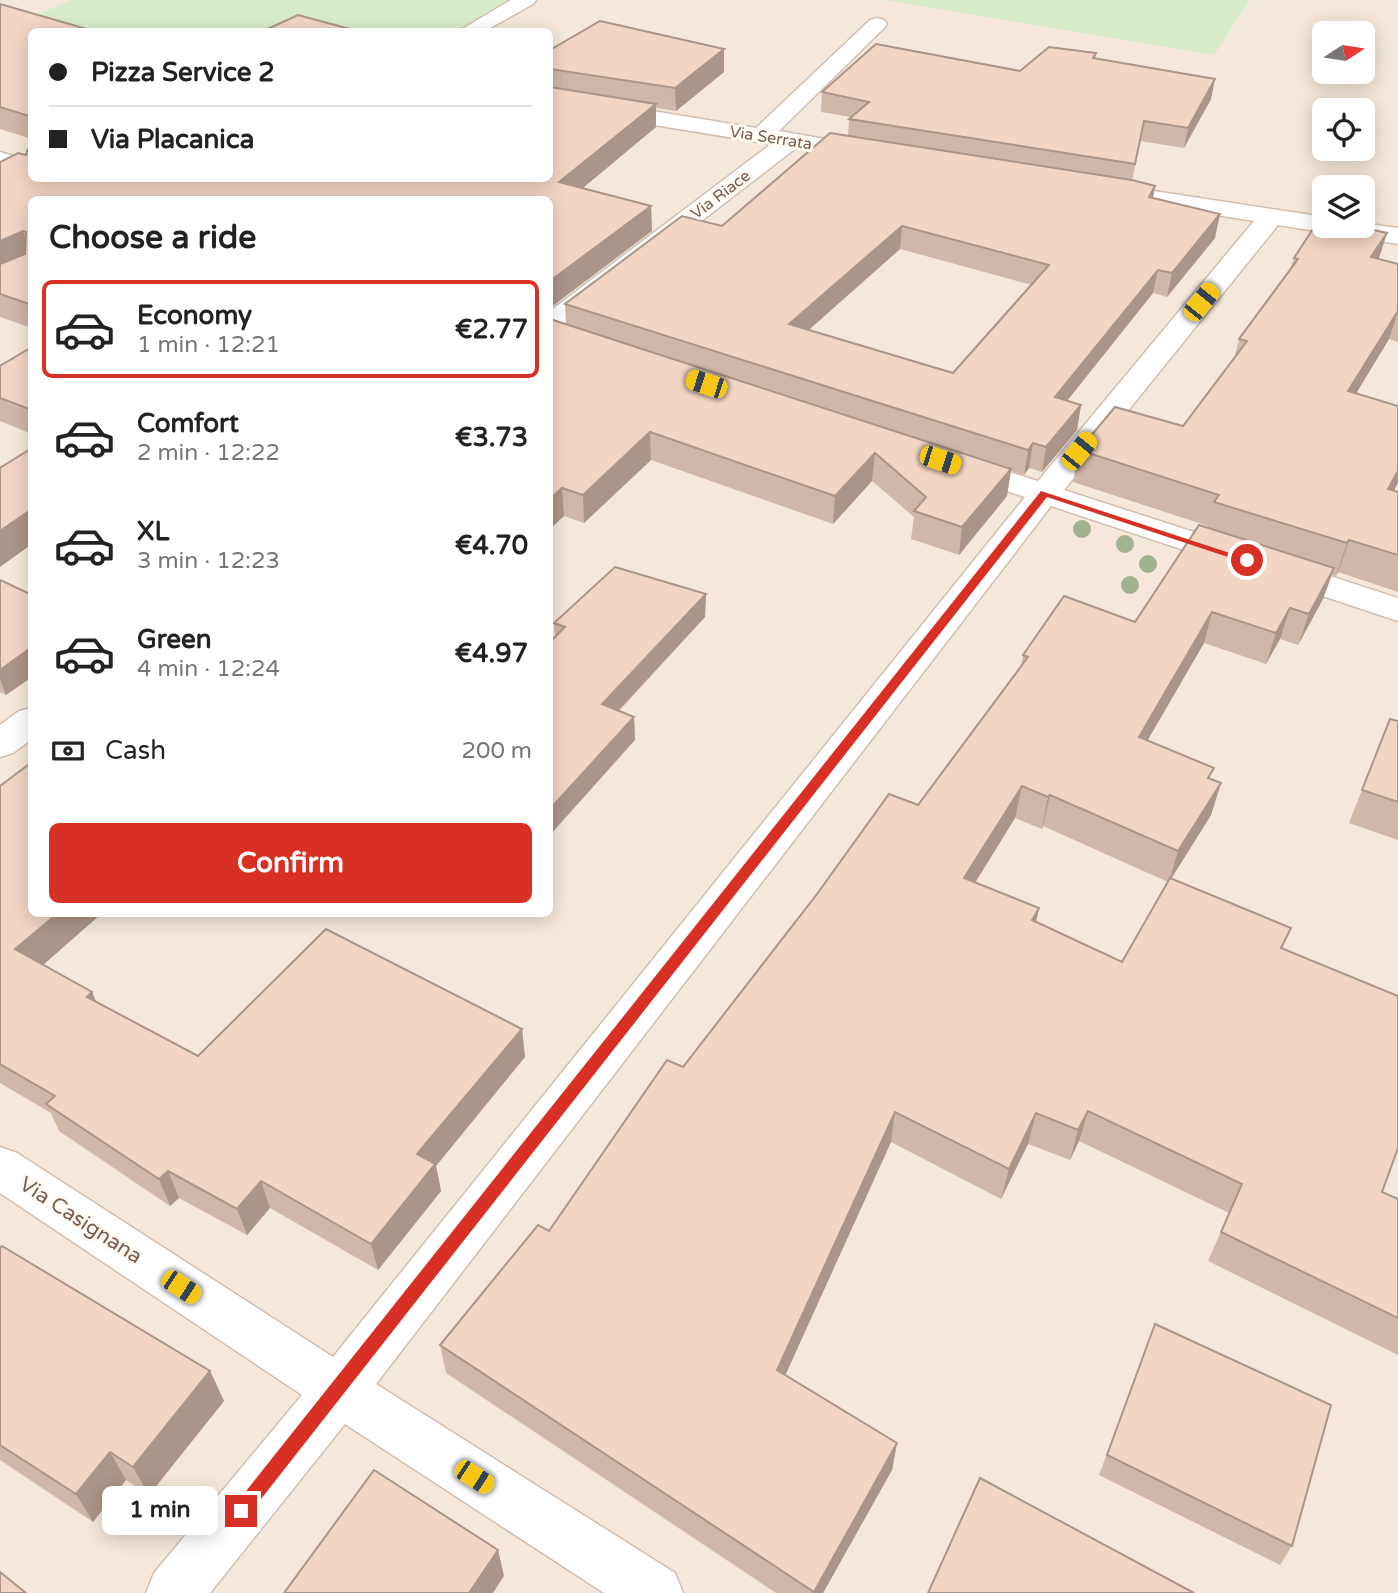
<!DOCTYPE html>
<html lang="en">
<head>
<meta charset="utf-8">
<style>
	:root { --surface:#fff; --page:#f6f6f6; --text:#222; --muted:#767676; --line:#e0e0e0; --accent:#d93025 }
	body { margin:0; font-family:"Varela Round",sans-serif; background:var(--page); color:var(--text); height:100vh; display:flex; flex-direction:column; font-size:26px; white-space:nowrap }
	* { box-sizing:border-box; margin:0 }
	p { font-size:23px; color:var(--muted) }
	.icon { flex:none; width:38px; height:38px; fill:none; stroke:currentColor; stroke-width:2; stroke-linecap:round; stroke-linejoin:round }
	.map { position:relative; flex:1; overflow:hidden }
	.panel { position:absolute; left:28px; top:196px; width:525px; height:721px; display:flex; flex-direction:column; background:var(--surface); border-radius:10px; box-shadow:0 4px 18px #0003 }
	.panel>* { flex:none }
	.banner { position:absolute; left:28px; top:28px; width:525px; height:154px; border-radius:10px; box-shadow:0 4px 18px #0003; display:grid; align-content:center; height:154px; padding:0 21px; background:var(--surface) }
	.needle { width:46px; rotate:78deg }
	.controls { position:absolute; left:1312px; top:21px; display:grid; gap:14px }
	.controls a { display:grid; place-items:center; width:63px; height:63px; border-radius:10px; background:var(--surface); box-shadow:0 4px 18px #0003; font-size:35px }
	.end { position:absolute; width:32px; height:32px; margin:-16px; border:9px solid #d93025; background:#fff; box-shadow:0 0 0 4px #fff }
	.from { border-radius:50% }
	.bubble { position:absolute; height:49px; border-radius:10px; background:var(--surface); box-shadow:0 4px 18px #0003; font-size:23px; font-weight:700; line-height:49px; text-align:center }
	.car { position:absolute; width:21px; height:42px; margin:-21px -10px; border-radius:9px; box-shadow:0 0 5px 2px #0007; background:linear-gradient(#f5c518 24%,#345 0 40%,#f5c518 0 76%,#345 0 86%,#f5c518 0) }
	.banner b { display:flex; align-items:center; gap:24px; height:66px; font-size:26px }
	.banner b+b { border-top:2px solid var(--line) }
	.banner i { width:18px; height:18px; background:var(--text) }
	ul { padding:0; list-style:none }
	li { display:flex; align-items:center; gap:21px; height:98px; margin:0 14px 10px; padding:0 7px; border:4px solid transparent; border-radius:10px }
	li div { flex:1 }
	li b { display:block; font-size:26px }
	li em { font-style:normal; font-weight:700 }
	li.active { border-color:var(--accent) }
	li>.icon { width:63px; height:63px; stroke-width:1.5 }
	h2 { padding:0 21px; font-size:32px; line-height:84px }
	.pay { display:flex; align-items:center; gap:18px; height:77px; padding:0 21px; font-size:26px }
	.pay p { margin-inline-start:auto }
	.cta { display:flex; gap:14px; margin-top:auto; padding:14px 21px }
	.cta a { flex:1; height:80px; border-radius:10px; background:var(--accent); color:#fff; font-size:28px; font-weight:700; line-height:80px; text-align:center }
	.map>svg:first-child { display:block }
</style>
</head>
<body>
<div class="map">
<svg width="1398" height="1593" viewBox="0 0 1398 1593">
	<rect width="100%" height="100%" fill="#fdf6ec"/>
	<path fill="#f5e8da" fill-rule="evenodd" d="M0,0H1398V1593H0ZM32,32H550V178H32ZM1325,33H1363V72H1325ZM1325,110H1363V149H1325ZM1325,187H1363V226H1325ZM32,200H550V914H32Z"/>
	<g fill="#d8ecc9">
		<path d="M72,0H526L467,32L368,31L322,21L300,32H52L18,22Z"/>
		<path d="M885,0H1250L1214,55Z"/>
	</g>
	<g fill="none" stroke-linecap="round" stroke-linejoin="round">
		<g stroke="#d1beb0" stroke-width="3">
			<g id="minor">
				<path d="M511,0H536L533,4L483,32H457Z"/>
				<path d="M877,18L884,20L887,24L884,28L779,131L877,148L881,153L877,158L869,160L796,148L560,330L550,332V311L771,144L550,108V94L756,128L870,20Z"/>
				<path d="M0,152L32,162V177L0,167Z"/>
				<path d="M1101,183L1325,217V226H1363V223L1398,228V244L1278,225L1064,490L1398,598V621L1051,506L376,1384L675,1573L683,1593H604L345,1424L210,1593H146L154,1573L302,1395L0,1193V1147L17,1153L333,1357L1025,497L947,472L943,465L947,458L958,456L1038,481L1254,221L1092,195L1089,190L1092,185Z"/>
				<path d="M32,708V739L13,753L0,757V725L19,711Z"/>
			</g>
		</g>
		<use href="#minor" fill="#fff" fill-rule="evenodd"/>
	</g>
	<g fill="#a0b28e">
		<circle cx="1082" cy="529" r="9"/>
		<circle cx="1125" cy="544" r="9"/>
		<circle cx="1148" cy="564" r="9"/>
		<circle cx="1130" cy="585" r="9"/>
	</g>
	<g fill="#d1b7a8" fill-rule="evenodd">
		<path d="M0,4L32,32V139L0,129Z"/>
		<path d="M724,49V72L676,111L656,108V127L583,188L651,206L652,231L32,200V328L0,317V162L26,155L32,178H550V50Z"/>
		<path d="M1096,53V59L1211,99L1184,148L1140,141L1132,181L1155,186L1153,198L1215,238L1167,297L1153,293L1067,401L1081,405L1077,430L1042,472L1029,468L1024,475L1011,471L1007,496L959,555L911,539L914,517L872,481L833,524L651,460L584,523L564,516L550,529V319L566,325L565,304L722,226L848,136L849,119L851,117L821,112L822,92L1020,71ZM900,249L1032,285L953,373L809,330Z"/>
		<path d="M1387,233L1379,259L1398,264V342L1389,339L1356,394L1394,491L1398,492V592L1338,572L1336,576L1332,575L1323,599L1298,645L1280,639L1266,664L1204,643L1147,741L1211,779L1221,783L1211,815L1171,879L1283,949L1382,1192L1398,1199V1355L1208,1261L1229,1213L1079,1141L1070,1160L1028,1144L1001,1199L891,1142L785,1375L897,1443L892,1470L823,1593H776L446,1373L440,1345L549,1231L683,1067L918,805L1021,667L1023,655L1135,622L1207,528L1208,526L1073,482L1079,450L1183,426L1234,359L1239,339L1290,270L1294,258ZM1015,818L1042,829L1043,826L1168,882L1122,962L1036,922L1039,908L975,882Z"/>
		<path d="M32,347V434L0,421V366Z"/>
		<path d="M0,580L6,695L0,692Z"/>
		<path d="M706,594L705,617L619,711L634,717L635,740L555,636L554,623Z"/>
		<path d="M1390,719L1398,721V840L1349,823Z"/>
		<path d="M0,786L32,914H101L43,965L96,1002L198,1056L522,1029L525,1057L436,1166L441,1191L378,1270L270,1208L247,1235L179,1198L170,1206L59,1131L51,1113L0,1083Z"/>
		<path d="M0,1248L210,1371L224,1401L149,1495L126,1480L93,1522L0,1460Z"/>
		<path d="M1155,1324L1292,1546L1280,1565L1099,1475Z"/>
	</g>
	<g fill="#aa9588">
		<path d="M724,49V72L676,111L675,88Z"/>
		<path d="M1215,79L1211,99L1184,148L1188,128Z"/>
		<path d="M656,104V127L561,206L559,182Z"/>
		<path d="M1155,186L1151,209L1149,197Z"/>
		<path d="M651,206L652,231L550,308V281Z"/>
		<path d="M1220,214L1215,238L1167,297L1172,273Z"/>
		<path d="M902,226L900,249L788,348L789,324Z"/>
		<path d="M23,231L31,257L0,270V241Z"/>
		<path d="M1387,233L1377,263L1371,257Z"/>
		<path d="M1158,270L1153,293L1050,422L1055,397Z"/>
		<path d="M1398,311L1389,339L1338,423L1348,391Z"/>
		<path d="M1081,405L1077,430L1042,472L1046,447Z"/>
		<path d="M650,432L651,460L584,523L583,495Z"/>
		<path d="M1033,443L1029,468L1024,475L1028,450Z"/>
		<path d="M875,453L872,481L833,524L835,496Z"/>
		<path d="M1011,469L1007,496L959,555L962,527Z"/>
		<path d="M1398,471V483L1377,521L1388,489Z"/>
		<path d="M562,488L564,516L550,529V499Z"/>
		<path d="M32,509V544L0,567V531Z"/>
		<path d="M1349,540L1338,572L1336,576L1347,543Z"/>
		<path d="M1334,568L1323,599L1298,645L1309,614Z"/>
		<path d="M706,594L705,617L603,727L602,704Z"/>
		<path d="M1290,608L1280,639L1266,664L1276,633Z"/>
		<path d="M1212,612L1204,643L1131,769L1139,737Z"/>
		<path d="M32,647V677L6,695L0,679V670Z"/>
		<path d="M634,717L635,740L550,835V809Z"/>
		<path d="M1221,783L1211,815L1169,882L1178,851Z"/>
		<path d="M1022,786L1015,818L959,909L964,878Z"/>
		<path d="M1050,795L1043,826L1042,829L1048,797Z"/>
		<path d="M1039,908L1032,940V920Z"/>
		<path d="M57,914H101L28,978L15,949Z"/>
		<path d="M92,992L104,1020L87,997Z"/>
		<path d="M522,1029L525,1057L436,1166L441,1191L378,1270L371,1244L417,1154Z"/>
		<path d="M1088,1111L1079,1141L1070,1160L1078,1130Z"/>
		<path d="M895,1112L891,1142L775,1398L777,1370Z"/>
		<path d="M1036,1113L1028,1144L1001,1199L1009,1169Z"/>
		<path d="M168,1171L179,1198L170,1206L159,1179Z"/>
		<path d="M261,1181L270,1208L247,1235L237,1209Z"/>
		<path d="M210,1371L224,1401L149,1495L133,1467Z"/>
		<path d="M897,1443L892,1470L823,1593H813Z"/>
		<path d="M110,1452L126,1480L93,1522L76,1494Z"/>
		<path d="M498,1550L504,1576L493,1593H469Z"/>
	</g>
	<g fill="#f3d5c3" stroke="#aa9588" stroke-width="2" fill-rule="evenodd">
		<path d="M0,4L97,32H32V117L0,107Z"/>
		<path d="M298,15L361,32H261Z"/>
		<path d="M600,21L724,49L675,88L550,69V50Z"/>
		<path d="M876,44L1020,71L1049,47L1096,53L1093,58L1215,79L1188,128L1144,121L1135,164L849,119L869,102L822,92Z"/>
		<path d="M550,87L656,104L559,182L651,206L550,281V200H32V305L0,294V264L25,254L26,232L23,231L0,241V162L18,153L26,155L28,149L32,147V178H550Z"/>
		<path d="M830,133L1132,180L1155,186L1149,197L1220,214L1172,273L1158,270L1055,397L1081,405L1046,447L1033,443L1028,450L565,304L682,216L722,226ZM902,226L1049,265L953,373L789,324Z"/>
		<path d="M1320,218L1325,219V226H1356L1387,233L1371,257L1398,264V311L1348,391L1398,406V471L1388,489L1398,492V555L1349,540L1347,543L1214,502L1219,495L1079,450L1115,407L1183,426L1247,341L1239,339L1298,259L1294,258Z"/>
		<path d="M550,319L1011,469L962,527L914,511L926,497L875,453L835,496L650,432L583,495L562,488L550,499Z"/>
		<path d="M32,347V410L0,398V366Z"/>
		<path d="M32,448V509L0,531V468Z"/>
		<path d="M1199,525L1334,568L1309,614L1290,608L1276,633L1212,612L1139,737L1214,768L1208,778L1221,783L1178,851L1050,795L1048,797L1022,786L964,878L1039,908L1032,920L1122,962L1170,878L1291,928L1281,948L1398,996V1148L1382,1192L1398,1199V1318L1221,1232L1242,1184L1088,1111L1078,1130L1036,1113L1009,1169L895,1112L777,1370L897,1443L814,1592L440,1345L538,1225L549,1231L667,1060L683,1067L817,894L889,794L918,805L1028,657L1023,655L1064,596L1135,622Z"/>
		<path d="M615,567L706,594L602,704L634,717L550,809V642L565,627L554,623Z"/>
		<path d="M0,580L32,595V647L0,670Z"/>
		<path d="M1390,719L1398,721V802L1362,790Z"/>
		<path d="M32,762V914H57L15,949L92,992L87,997L198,1056L326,929L522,1029L417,1154L435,1164L371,1244L261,1181L237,1209L168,1171L159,1179L46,1104L55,1096L0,1064V786Z"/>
		<path d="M2,1246L210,1371L133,1467L110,1452L76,1494L0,1445V1248Z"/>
		<path d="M1155,1324L1331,1405L1292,1546L1107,1455Z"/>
		<path d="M374,1470L498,1550L469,1593H284Z"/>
		<path d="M980,1478L1194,1593H928Z"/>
		<path d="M0,1572L26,1593H0Z"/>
	</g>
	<path fill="#d93025" d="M1041,491L1251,560L1243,562L1047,497L247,1517L241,1519L235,1517L233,1511L235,1505Z"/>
	<g text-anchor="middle" stroke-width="6" stroke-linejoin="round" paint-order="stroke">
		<g font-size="16" fill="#7a5c4d" stroke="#fffaf3">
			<text transform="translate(771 137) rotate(9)" y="6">Via Serrata</text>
			<text transform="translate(720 194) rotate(-37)" y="6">Via Riace</text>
		</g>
		<g font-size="21" fill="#7a5c4d" stroke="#fffaf3">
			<text transform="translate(81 1220) rotate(33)" y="7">Via Casignana</text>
		</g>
	</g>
</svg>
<div class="controls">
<a><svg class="needle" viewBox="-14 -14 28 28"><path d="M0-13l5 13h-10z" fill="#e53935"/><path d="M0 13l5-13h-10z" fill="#767676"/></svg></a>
<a><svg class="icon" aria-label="locate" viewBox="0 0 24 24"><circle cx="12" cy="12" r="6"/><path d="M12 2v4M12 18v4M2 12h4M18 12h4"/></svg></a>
<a><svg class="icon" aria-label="layers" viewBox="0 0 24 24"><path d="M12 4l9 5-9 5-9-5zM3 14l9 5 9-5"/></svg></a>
</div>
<i class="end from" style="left:1247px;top:560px"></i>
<i class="end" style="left:241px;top:1511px"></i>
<div class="bubble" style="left:102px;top:1486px;width:116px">1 min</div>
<i class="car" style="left:1201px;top:302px;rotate:39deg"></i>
<i class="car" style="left:706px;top:384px;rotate:288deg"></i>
<i class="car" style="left:1079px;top:451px;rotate:39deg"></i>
<i class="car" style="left:940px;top:460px;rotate:108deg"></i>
<i class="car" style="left:181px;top:1287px;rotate:123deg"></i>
<i class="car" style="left:474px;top:1477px;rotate:123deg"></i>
<div class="banner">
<b><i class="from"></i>Pizza Service 2</b>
<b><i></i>Via Placanica</b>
</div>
<section class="panel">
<h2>Choose a ride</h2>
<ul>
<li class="active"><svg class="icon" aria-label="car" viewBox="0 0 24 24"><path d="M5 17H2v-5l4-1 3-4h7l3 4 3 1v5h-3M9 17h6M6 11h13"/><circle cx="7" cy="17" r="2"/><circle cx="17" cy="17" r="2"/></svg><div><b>Economy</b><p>1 min · 12:21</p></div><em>€2.77</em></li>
<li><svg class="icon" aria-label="car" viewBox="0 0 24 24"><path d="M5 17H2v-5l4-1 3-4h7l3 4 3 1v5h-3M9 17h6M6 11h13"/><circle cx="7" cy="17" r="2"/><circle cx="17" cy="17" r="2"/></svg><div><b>Comfort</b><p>2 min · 12:22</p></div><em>€3.73</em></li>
<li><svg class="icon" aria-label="car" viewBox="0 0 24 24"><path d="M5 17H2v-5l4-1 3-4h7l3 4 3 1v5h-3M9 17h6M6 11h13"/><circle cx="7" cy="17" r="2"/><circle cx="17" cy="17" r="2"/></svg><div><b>XL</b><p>3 min · 12:23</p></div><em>€4.70</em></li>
<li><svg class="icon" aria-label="car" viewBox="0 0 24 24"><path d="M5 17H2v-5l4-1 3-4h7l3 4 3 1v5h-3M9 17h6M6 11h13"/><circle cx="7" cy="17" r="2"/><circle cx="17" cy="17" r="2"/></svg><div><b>Green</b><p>4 min · 12:24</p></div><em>€4.97</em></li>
</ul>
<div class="pay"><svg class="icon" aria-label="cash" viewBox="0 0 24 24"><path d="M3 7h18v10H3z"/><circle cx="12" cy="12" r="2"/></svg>Cash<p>200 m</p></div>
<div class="cta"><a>Confirm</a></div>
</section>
</div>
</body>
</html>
